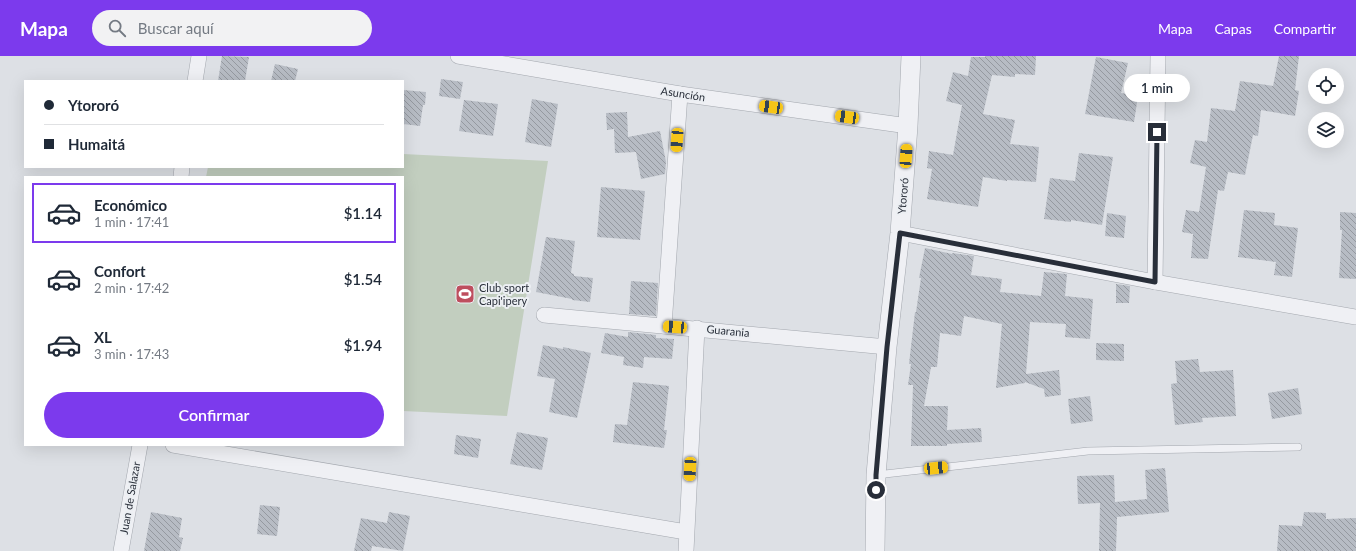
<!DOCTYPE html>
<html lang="es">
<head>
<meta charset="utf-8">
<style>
	:root { --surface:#fff; --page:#f2f2f3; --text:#1f2937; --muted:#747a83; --line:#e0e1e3; --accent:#7c3aed }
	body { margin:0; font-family:Lato,sans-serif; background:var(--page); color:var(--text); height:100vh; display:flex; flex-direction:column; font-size:15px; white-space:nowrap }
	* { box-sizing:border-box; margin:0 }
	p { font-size:13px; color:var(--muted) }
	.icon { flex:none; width:22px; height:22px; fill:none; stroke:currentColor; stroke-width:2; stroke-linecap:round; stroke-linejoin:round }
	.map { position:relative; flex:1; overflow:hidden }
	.panel { position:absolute; left:24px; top:120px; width:380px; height:270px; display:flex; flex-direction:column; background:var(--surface); border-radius:0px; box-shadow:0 4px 16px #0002 }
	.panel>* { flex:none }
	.guide { position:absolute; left:24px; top:24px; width:380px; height:88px; border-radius:0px; box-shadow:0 4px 16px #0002; display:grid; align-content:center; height:88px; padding:0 20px; background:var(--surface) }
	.buttons { position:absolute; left:1308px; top:12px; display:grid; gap:8px }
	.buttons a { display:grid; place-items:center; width:36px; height:36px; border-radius:50%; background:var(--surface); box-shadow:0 4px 16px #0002; font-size:20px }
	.end { position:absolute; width:18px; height:18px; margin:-9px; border:5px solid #282e39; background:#fff; box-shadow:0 0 0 2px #fff }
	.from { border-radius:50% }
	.bubble { position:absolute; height:28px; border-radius:14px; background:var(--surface); box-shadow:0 4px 16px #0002; font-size:13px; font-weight:600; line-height:28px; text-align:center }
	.car { position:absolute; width:12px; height:24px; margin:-12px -6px; border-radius:5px; box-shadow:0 0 3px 1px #0007; background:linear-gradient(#f5c518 24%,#345 0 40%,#f5c518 0 76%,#345 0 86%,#f5c518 0) }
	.guide b { display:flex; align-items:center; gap:14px; height:38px; font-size:15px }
	.guide b+b { border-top:1px solid var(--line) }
	.guide i { width:10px; height:10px; background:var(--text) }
	ul { padding:7px 0 0; list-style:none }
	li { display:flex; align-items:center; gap:12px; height:60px; margin:0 8px 6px; padding:0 12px; border:2px solid transparent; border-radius:0px }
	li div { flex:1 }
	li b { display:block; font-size:15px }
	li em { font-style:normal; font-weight:600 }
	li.current { border-color:var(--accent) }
	li>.icon { width:36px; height:36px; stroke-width:1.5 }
	.cta { display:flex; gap:8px; margin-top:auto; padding:8px 20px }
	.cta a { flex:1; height:46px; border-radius:24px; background:var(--accent); color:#fff; font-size:16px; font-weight:600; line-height:46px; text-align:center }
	header { display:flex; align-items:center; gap:24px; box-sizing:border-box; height:56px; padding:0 20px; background:var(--accent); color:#fff }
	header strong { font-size:19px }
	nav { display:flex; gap:22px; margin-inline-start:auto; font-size:14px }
	.search { width:280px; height:36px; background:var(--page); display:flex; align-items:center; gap:10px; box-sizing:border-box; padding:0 14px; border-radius:22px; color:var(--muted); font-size:15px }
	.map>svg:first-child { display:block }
</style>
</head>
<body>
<header>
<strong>Mapa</strong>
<div class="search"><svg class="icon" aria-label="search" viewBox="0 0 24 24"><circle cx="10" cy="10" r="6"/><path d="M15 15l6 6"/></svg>Buscar aquí</div>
<nav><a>Mapa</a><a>Capas</a><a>Compartir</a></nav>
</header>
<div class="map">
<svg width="1356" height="495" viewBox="0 0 1356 495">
	<defs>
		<pattern id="building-back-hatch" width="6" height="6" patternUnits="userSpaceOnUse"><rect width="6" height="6" fill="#b7bcc4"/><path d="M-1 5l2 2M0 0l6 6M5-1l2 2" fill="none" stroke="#9599a0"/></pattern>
	</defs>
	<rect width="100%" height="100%" fill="#dde0e5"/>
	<path fill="#c2cebf" d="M403,98L548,105L507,360L403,355V121H206L208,111H403Z"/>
	<g fill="url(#building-back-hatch)">
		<path d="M222,0L249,1L245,25H218Z"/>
		<path d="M985,0H1036L1035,19L1015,18V21L992,19L983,58L1015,64L1010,88L1039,91L1036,126L1007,124V125L983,121L978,151L927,143L932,113L927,112L929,95L953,99L962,49L946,45L953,16L968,20L971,1H985Z"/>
		<path d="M1279,0H1299L1295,34L1299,35L1295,60L1261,54L1258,80L1253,79L1245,119L1228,116L1224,135L1218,134L1208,203L1191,202L1193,178L1182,176L1186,154L1199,156L1206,111L1190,107L1195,84L1207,86L1211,52L1235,55L1240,25L1273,30Z"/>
		<path d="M1096,1L1128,7L1121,37L1138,40L1134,66L1085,58Z"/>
		<path d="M275,8L298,13L295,25H271Z"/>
		<path d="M441,23L463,26L460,43L439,40Z"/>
		<path d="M403,34L426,36L425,49H423L420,70L403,68Z"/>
		<path d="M532,43L558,48L551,91L525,86Z"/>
		<path d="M464,44L498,48L493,80L459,75Z"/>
		<path d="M627,56L628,81L660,75L666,106L665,118L641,123L636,96L615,97L614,73L607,74L606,57Z"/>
		<path d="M1079,97L1113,101L1102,169L1071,164V166L1044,163L1050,122L1075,125Z"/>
		<path d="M601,131L645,135L640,184L597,181Z"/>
		<path d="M1244,154L1275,157L1274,169L1298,172L1292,221L1274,219L1276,206L1238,201Z"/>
		<path d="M1340,156L1356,157V223L1339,222L1342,174H1340Z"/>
		<path d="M1107,157L1126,160L1124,182L1105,180Z"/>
		<path d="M546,181L575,185L571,217L574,218V220L593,222L590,246L572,244V243L536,236Z"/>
		<path d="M925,192L952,198V197L974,200L971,219L1002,223L1000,236L1041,240L1044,216L1067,218L1065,240L1093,243L1090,283L1065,281L1066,268L1030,266L1026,318L1059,314L1061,339L1045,341L1044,333L1025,326V327L996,332L1002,268L964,260L961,280L940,277L937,311H931L924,350H948L947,374L981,372L982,386L947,388V390H911L913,329H908L911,308H909L915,256H916L921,222H919Z"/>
		<path d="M631,225L658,227L656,260L629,258Z"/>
		<path d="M1116,228L1130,230L1129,247H1116Z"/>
		<path d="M628,276L656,279V282L674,283L672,303L644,301L643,312L623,309L624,301L601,297L605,277L628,281Z"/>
		<path d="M1096,287L1124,288V305L1096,304Z"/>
		<path d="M543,289L563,293V291L591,297L577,362L549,356L555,323L537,320Z"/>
		<path d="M1198,303L1200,316L1233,314L1236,360L1202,362L1203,366L1175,369L1171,328L1177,327L1175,305Z"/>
		<path d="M633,326L669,330L664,374H667L664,392L613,386L615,368L627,369Z"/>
		<path d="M1298,332L1302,358L1272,363L1268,337Z"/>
		<path d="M1090,340L1093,365L1071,368L1068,343Z"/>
		<path d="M517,376L548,382L542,414L510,408Z"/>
		<path d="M456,379L481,383L478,402L454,398Z"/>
		<path d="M1165,412L1169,456L1117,461L1116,495H1099L1100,447L1078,448L1077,420L1114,419L1115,446L1147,443L1145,414Z"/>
		<path d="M260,449L280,451L277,480L257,478Z"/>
		<path d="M151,456L182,462L179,481L183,482L180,495H144Z"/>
		<path d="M389,456L410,460L403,495L372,490L371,495H354L361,462L387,467Z"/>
		<path d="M1304,456L1326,457V463L1356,462V495H1277L1279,469L1302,470Z"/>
	</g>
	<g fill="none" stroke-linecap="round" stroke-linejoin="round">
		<g stroke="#a3a7ae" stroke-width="8">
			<path id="service" d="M876,419L1088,395L1298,391"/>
		</g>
		<g stroke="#a3a7ae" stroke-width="16">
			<g id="minor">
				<path d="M458,0L680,38L908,70"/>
				<path d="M195,25L199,0"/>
				<path d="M181,121L182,111"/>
				<path d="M900,177L1155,226L1356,261"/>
				<path d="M1155,226L1158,0"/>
				<path d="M544,259L887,291"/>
				<path d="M664,270L680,38"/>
				<path d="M173,389L686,476"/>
				<path d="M121,495L140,389"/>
				<path d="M686,495L697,272"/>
			</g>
		</g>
		<g stroke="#a3a7ae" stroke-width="20">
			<path id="tertiary" d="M875,495L876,419L887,291L900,177L908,70L911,0"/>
		</g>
		<use href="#service" stroke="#eff0f4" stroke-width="7"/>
		<use href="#minor" stroke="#eff0f4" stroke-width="15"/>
		<use href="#tertiary" stroke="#eff0f4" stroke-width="19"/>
	</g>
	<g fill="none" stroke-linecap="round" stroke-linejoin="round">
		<path stroke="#282e39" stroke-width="5" d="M876,434V419L887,291L900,177L1155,226L1157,76"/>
	</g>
	<defs>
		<g id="stadium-square" transform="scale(1)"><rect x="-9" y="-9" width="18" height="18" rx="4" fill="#be4e5e" stroke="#eceff3"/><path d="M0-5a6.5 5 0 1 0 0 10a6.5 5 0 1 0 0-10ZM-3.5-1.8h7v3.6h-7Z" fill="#fff"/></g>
	</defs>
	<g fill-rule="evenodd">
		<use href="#stadium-square" x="465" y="238"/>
	</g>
	<g text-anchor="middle" stroke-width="4" stroke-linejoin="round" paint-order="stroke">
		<g font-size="11" fill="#282e39" stroke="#eceff3">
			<text transform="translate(683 38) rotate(9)" y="4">Asunción</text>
			<text transform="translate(903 140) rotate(-85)" y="4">Ytororó</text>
			<text transform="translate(728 275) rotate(5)" y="4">Guarania</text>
			<text transform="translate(130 442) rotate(-80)" y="4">Juan de Salazar</text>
		</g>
		<g font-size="11" fill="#282e39" stroke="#eceff3" text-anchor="start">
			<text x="479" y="236">Club sport<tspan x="479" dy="13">Capi'ipery</tspan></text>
		</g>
	</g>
</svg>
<div class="buttons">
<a><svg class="icon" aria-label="locate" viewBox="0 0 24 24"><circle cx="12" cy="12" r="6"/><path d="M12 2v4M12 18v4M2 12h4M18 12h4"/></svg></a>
<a><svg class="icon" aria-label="layers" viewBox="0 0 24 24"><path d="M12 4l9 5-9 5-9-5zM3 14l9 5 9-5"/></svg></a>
</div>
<i class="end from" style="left:876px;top:434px"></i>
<i class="end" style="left:1157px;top:76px"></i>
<div class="bubble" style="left:1124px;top:18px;width:66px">1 min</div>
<i class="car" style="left:771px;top:51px;rotate:278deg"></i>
<i class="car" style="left:847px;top:61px;rotate:278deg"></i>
<i class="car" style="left:677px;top:84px;rotate:184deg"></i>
<i class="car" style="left:906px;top:100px;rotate:4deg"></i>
<i class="car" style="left:675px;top:271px;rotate:274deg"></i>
<i class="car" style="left:936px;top:412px;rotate:84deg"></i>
<i class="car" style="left:690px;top:413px;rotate:183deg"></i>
<div class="guide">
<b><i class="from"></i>Ytororó</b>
<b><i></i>Humaitá</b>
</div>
<section class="panel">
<ul>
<li class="current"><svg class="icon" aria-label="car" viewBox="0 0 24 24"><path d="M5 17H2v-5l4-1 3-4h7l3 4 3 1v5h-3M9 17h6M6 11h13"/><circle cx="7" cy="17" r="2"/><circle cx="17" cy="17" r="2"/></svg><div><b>Económico</b><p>1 min · 17:41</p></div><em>$1.14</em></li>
<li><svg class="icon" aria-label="car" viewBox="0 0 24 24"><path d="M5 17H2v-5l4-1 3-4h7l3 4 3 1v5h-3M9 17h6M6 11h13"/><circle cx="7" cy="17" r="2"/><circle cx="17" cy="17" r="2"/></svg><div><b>Confort</b><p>2 min · 17:42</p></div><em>$1.54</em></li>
<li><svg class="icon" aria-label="car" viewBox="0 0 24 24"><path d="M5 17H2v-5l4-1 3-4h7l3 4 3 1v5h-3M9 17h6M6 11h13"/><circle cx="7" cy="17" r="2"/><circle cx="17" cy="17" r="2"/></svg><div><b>XL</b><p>3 min · 17:43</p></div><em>$1.94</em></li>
</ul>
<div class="cta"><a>Confirmar</a></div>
</section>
</div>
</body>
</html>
